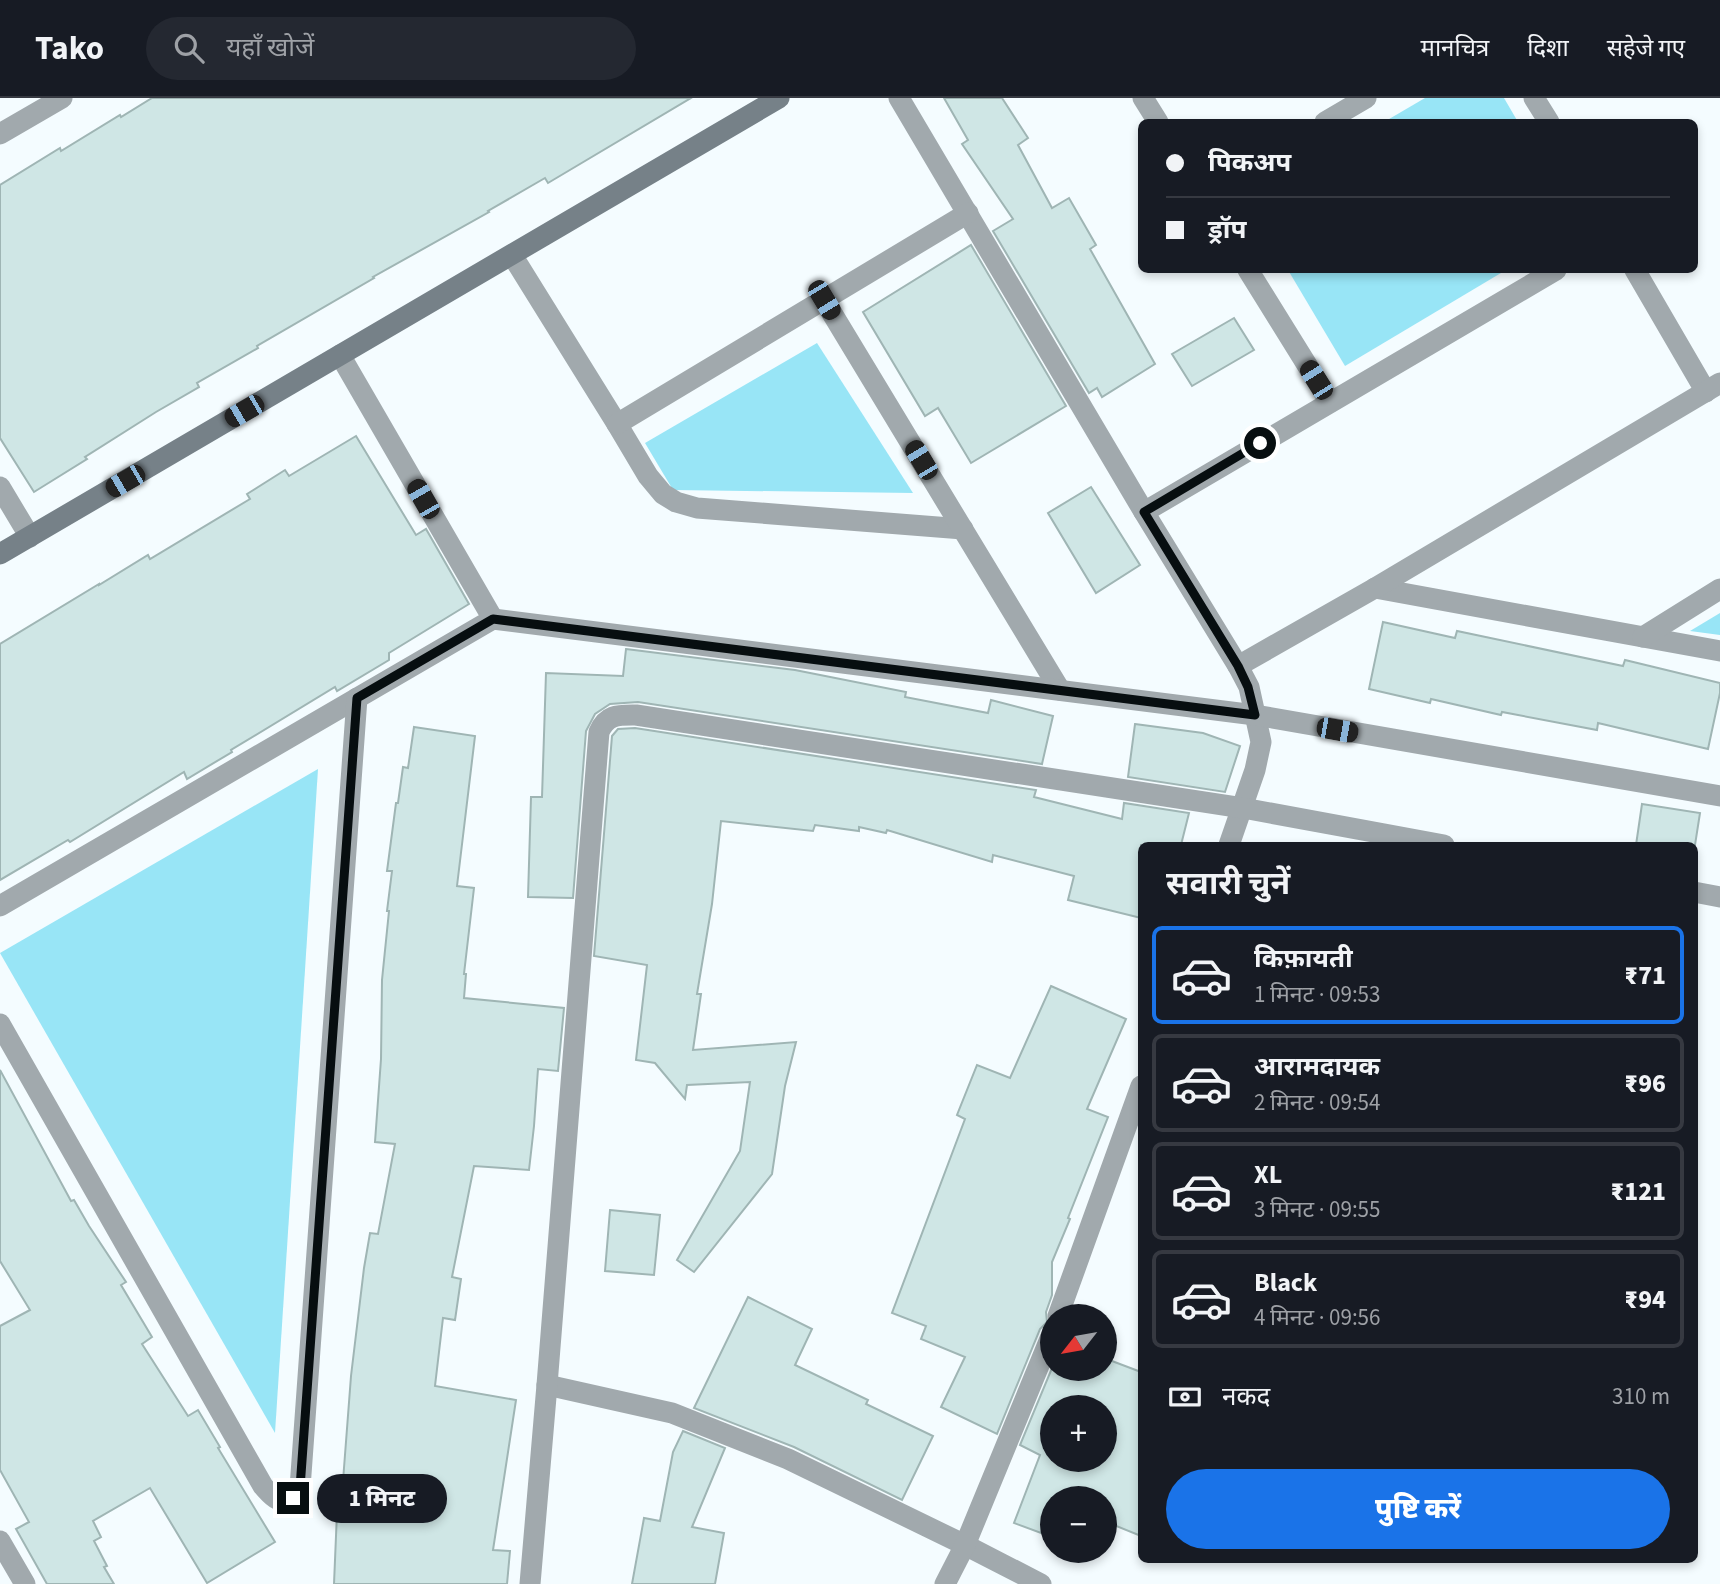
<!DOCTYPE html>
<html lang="hi">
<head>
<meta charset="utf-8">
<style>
	:root { --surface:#171b24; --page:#242831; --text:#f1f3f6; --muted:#9ea1a6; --line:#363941; --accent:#1a73e8 }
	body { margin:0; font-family:"Source Sans 3","Noto Sans Devanagari",sans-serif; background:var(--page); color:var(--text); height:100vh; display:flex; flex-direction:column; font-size:26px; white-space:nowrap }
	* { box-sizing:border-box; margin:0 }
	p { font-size:23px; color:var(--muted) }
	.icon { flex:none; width:38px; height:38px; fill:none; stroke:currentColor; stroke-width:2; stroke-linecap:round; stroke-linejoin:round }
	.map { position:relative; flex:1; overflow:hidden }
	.panel { position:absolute; left:1138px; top:744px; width:560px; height:721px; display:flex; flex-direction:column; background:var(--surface); border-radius:10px; box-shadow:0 4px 10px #0003 }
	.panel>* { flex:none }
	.guide { position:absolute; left:1138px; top:21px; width:560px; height:154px; border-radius:10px; box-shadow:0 4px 10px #0003; display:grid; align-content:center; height:154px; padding:0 28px; background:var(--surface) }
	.needle { width:46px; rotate:239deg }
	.buttons { position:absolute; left:1040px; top:1206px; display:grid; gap:14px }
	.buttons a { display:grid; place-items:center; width:77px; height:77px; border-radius:50%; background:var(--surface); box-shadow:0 4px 10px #0003; font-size:35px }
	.end { position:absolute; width:32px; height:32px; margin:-16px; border:9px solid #070e10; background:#fff; box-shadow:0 0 0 4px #fff }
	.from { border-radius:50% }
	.bubble { position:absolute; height:49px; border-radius:24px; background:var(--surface); box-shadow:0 4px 10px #0003; font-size:23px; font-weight:800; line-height:49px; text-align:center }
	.car { position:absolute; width:21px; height:42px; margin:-21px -10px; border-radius:9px; box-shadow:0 0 5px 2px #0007; background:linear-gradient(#222 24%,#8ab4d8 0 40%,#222 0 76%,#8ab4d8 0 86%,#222 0) }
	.guide b { display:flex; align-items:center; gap:24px; height:66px; font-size:26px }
	.guide b+b { border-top:2px solid var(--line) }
	.guide i { width:18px; height:18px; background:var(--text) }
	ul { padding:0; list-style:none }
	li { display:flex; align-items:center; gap:21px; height:98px; margin:0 14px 10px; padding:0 14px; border:4px solid var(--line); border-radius:10px }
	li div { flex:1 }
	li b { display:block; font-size:26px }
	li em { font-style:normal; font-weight:800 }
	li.current { border-color:var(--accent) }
	li>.icon { width:63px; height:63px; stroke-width:1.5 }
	h2 { padding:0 28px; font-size:32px; line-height:84px }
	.pay { display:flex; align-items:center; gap:18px; height:77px; padding:0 28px; font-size:26px }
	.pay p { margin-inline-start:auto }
	.primary-button { display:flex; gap:14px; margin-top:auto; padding:14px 28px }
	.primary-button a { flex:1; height:80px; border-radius:42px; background:var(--accent); color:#fff; font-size:28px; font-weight:800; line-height:80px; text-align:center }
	header { display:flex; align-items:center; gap:42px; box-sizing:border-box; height:98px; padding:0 35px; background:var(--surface); border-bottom:2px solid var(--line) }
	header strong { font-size:33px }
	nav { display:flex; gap:38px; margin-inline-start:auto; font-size:24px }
	.search { width:490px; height:63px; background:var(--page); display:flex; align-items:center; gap:18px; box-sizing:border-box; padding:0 24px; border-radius:38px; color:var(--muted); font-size:26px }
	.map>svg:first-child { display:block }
</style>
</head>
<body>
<header>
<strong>Tako</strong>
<div class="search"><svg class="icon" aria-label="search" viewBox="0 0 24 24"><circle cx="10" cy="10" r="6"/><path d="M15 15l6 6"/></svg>यहाँ खोजें</div>
<nav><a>मानचित्र</a><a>दिशा</a><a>सहेजे गए</a></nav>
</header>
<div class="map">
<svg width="1720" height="1486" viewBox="0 0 1720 1486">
	<rect width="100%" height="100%" fill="#f4fcff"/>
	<g fill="#98e5f6">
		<path d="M1425,0H1504L1518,24H1384Z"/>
		<path d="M1288,172H1506L1345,268Z"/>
		<path d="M817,245L913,395L673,392L645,345Z"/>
		<path d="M1720,515V537L1690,533Z"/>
		<path d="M318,671L275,1335L0,855Z"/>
	</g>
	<g fill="#cfe6e5" stroke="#9fb5b4" stroke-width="2" fill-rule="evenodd">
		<path d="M152,0H691L548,85L545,80L488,113L489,114L373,179L374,180L257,248L258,250L197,285L199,289L156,314L85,359L87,361L34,394L0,340V87L60,50L61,53L120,17L121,19Z"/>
		<path d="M944,0H1002L1028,40L1018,47L1052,110L1069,100L1096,147L1090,151L1155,266L1102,299L1097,290L1089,295L993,133L1013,121L962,46L968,42Z"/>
		<path d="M971,147L1066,308L971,365L938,310L925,318L863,214Z"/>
		<path d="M1234,220L1254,252L1192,288L1172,256Z"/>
		<path d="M356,338L416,437L426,431L469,506L389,555V562L337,593L335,589L231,652L232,654L187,681L184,674L70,744L68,742L0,782V546L99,486V487L148,457L150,461L250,401L247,396L285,372L289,378Z"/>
		<path d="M1091,389L1140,467L1096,495L1048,415Z"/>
		<path d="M1383,524L1455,540L1457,533L1623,568L1625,562L1720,585V595L1708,651L1598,625L1597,632L1502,614L1501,617L1431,601L1430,605L1369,591Z"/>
		<path d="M626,551L795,572L906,594L905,599L988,615L991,602L1053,618L1042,666L638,604L610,606L595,616L586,633L573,800L528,799L531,699H542L546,575L623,578Z"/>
		<path d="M1135,626L1203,635L1240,648L1225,694L1128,679Z"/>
		<path d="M414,629L475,638L457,788L474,790L464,876H466L464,900L564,910L558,973L538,971L534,1028L529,1072L474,1068L452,1179L461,1181L455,1222L443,1220L435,1288L516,1302L493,1452L510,1453L507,1486H334L337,1414H340L343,1383L351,1278L364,1170L370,1135L378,1136L395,1046L375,1044L381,961L382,882L389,813H387L392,773H387L396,705H398L403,669L408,670Z"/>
		<path d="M635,630L1036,692L1034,699L1122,721L1124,705L1189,715L1181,747H1141V820L1068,802L1074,778L993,757L992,764L887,732L886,735L859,729V733L815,727L813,733L721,723L712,806L697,896H701L693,952L796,944L785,988L772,1076L694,1174L677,1162L740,1053L750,984L687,987L685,1001L655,965L636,962L647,867L594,858L612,638L618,631Z"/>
		<path d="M1642,706L1700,715L1695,747H1636Z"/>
		<path d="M1051,888L1126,921L1087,1011L1108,1019L1068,1120L1070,1121L1052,1164V1197L1046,1214L1047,1224L1040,1231L997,1336L941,1309L965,1259L921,1241L926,1228L892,1215L965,1021L957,1017L977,967L1010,980Z"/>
		<path d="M0,972L71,1103L74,1102L89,1128L126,1184L121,1187L152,1239L142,1246L188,1318L198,1312L220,1349L218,1350L275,1444L207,1485L150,1390L93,1423L101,1439L94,1443L107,1468L104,1469L114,1486H47L16,1431L29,1424L0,1372V1228L30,1212L0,1163Z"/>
		<path d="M610,1112L660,1117L654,1177L605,1173Z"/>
		<path d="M748,1199L812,1231L795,1267L868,1302L866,1306L933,1338L902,1402L794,1349L694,1310Z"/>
		<path d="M1104,1260L1141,1274V1438L1104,1423V1400H1052V1439L1014,1425L1040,1357L1020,1347L1052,1270H1104ZM1052,1309H1104V1362H1052Z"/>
		<path d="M683,1333L725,1350L692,1429L724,1435L715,1486H632L644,1420L660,1423L673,1354Z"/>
	</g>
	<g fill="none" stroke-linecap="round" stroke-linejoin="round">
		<g stroke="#a1a9ad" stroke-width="21">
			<path d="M899,0L1144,414L1238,568L1249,589L1261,644L1255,672L1229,747"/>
			<path d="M1143,0L1158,24"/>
			<path d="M1534,0L1549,24"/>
			<path d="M1325,24L1366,0"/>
			<path d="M0,36L62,0"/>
			<path d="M512,157L617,326L648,378L663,396L676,404L697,410L963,431"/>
			<path d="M1248,172L1330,304"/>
			<path d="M1635,172L1706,294"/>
			<path d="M824,202L1060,592"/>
			<path d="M617,326L968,115"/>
			<path d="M0,389L30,439"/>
			<path d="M1144,414L1556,172"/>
			<path d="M1375,490L1720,553"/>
			<path d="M493,521L1255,617L1720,698"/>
			<path d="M1643,539L1720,491"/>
			<path d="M1238,568L1375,490L1720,285"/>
			<path d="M1694,794L1720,799"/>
			<path d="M0,808L493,521L340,257"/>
			<path d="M0,926L263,1388C274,1400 276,1405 293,1400L300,1390L357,600"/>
			<path d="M1058,1218L1141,988"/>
			<path d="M547,1287L672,1315L788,1361L965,1447L1041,1486"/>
			<path d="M0,1443L25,1486"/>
			<path d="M530,1486L547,1287L599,634C607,616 618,617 636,617L1243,710L1444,747"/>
			<path d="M945,1486L965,1447L1052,1236"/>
		</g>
		<path stroke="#768188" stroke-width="21" d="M0,456L779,0"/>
	</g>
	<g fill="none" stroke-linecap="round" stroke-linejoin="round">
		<path stroke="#070e10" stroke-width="9" d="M293,1400L300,1390L357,600L493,521L1255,617L1248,589L1238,568L1144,414L1260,345"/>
	</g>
</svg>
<div class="buttons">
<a><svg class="needle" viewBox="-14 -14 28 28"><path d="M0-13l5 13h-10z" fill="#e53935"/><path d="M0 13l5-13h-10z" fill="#9ea1a6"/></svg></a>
<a>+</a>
<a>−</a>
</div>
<i class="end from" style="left:1260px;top:345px"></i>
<i class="end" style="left:293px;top:1400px"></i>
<div class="bubble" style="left:317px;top:1376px;width:130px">1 मिनट</div>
<i class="car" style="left:824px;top:202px;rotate:149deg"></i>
<i class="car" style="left:1316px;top:282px;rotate:328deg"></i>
<i class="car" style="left:244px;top:313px;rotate:240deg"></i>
<i class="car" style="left:921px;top:362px;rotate:329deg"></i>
<i class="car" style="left:125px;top:383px;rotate:240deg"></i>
<i class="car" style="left:423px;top:401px;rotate:330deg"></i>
<i class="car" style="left:1337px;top:632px;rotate:100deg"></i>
<div class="guide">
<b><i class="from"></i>पिकअप</b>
<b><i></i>ड्रॉप</b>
</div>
<section class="panel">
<h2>सवारी चुनें</h2>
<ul>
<li class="current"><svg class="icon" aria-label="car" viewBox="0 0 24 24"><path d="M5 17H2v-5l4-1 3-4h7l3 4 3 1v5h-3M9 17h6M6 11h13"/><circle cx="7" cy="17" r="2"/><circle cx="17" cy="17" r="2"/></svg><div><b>किफ़ायती</b><p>1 मिनट · 09:53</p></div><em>₹71</em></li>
<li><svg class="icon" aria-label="car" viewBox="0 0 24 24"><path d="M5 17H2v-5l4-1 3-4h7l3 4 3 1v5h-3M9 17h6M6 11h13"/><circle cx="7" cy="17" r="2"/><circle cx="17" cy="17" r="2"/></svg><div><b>आरामदायक</b><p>2 मिनट · 09:54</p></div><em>₹96</em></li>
<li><svg class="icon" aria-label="car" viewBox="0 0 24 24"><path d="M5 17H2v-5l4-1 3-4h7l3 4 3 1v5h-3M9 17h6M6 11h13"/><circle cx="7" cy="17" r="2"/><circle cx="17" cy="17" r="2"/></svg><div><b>XL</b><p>3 मिनट · 09:55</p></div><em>₹121</em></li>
<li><svg class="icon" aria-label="car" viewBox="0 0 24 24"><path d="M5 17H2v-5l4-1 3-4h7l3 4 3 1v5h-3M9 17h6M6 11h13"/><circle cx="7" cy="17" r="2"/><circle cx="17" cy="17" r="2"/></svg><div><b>Black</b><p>4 मिनट · 09:56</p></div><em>₹94</em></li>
</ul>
<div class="pay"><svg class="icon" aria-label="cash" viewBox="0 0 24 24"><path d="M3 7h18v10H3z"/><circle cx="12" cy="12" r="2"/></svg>नकद<p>310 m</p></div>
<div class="primary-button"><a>पुष्टि करें</a></div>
</section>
</div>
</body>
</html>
